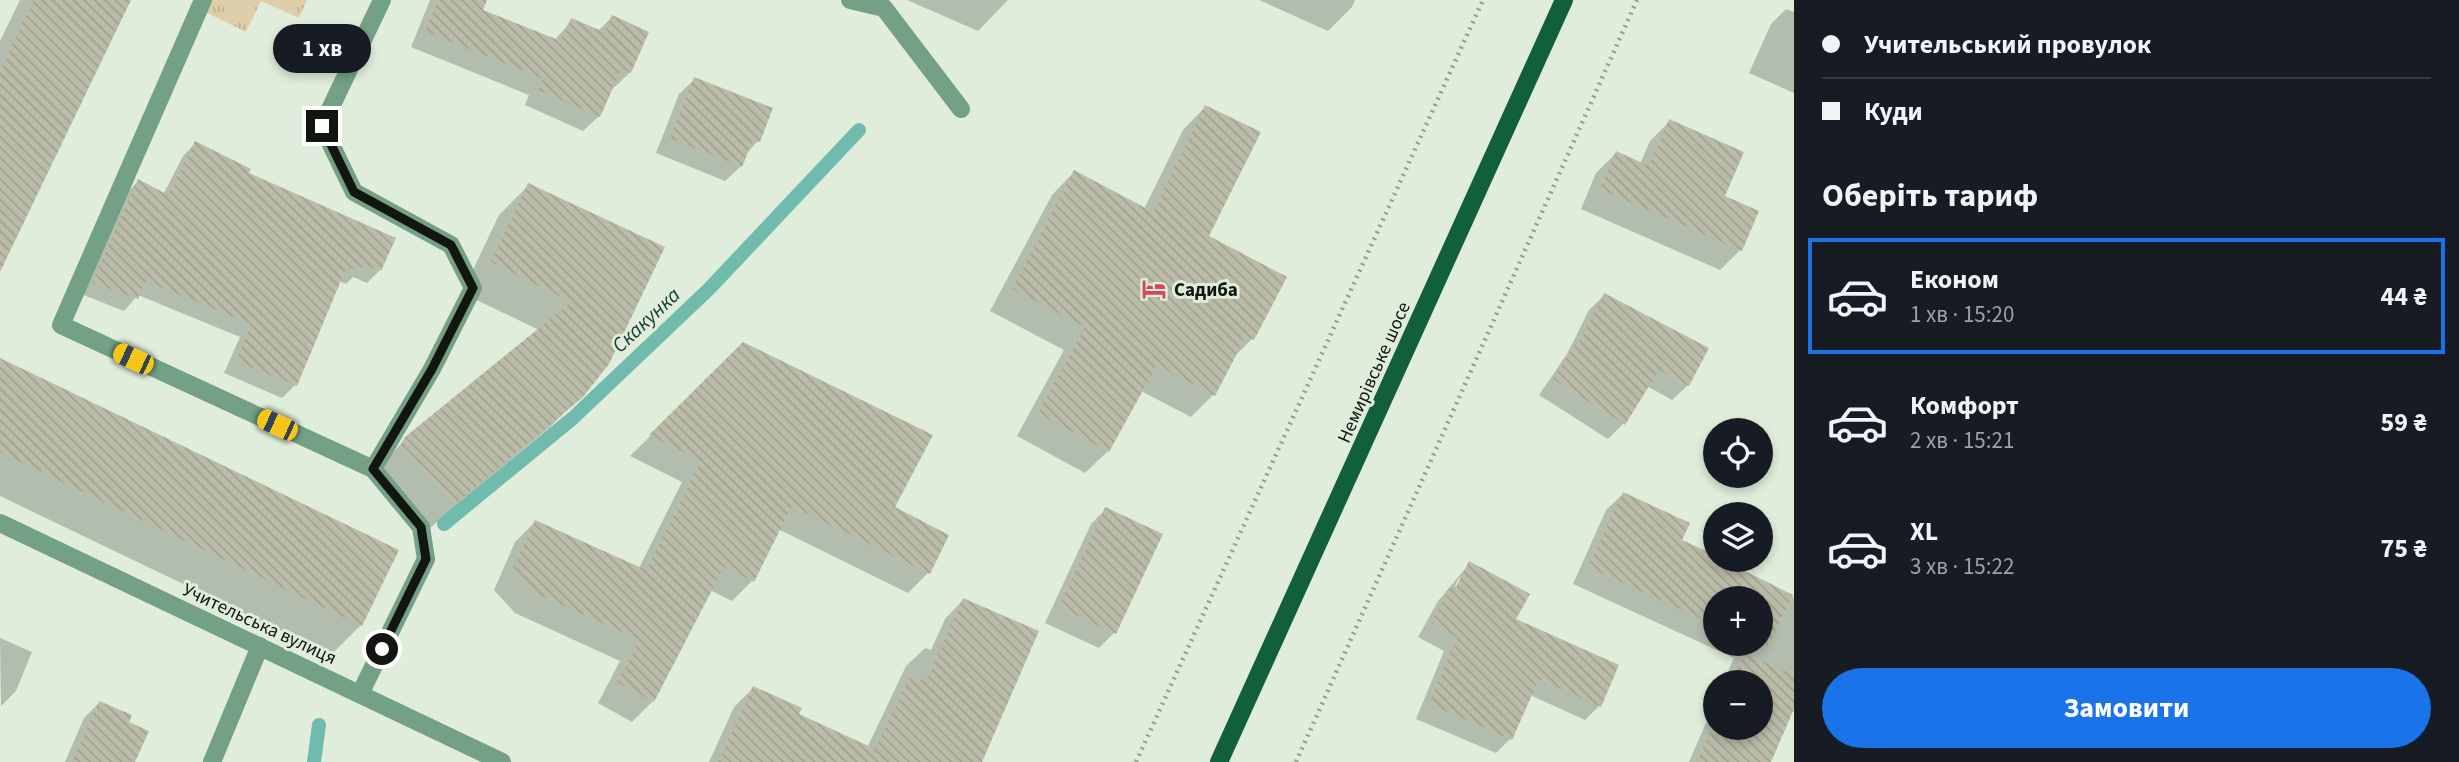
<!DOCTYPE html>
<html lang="uk">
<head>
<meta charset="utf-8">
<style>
	:root { --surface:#171b24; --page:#20242c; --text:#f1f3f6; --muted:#9ea1a6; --line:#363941; --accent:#1a73e8 }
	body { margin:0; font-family:"Source Sans 3",sans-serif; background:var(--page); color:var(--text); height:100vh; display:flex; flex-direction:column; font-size:26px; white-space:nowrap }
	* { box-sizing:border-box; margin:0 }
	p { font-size:23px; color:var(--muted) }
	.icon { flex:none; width:38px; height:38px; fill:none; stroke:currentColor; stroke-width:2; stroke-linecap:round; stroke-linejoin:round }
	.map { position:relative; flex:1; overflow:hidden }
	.details { display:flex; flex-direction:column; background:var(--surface); width:665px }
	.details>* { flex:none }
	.guide { display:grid; align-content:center; height:154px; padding:0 28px; background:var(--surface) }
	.buttons { position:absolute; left:1703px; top:418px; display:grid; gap:14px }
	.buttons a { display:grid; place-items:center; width:70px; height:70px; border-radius:50%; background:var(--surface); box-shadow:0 4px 10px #0003; font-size:35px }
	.end { position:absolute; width:32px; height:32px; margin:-16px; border:9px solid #121610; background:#fff; box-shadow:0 0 0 4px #fff }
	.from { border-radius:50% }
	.bubble { position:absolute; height:49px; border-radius:24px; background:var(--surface); box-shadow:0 4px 10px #0003; font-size:23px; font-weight:700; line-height:49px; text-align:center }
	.car { position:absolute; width:21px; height:42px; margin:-21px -10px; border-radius:9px; box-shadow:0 0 5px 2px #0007; background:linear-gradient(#f5c518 24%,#345 0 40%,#f5c518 0 76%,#345 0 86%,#f5c518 0) }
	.guide b { display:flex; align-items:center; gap:24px; height:66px; font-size:26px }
	.guide b+b { border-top:2px solid var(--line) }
	.guide i { width:18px; height:18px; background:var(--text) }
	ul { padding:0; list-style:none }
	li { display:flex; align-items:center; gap:21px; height:116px; margin:0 14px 10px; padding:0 14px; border:4px solid transparent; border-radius:0px }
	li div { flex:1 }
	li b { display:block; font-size:26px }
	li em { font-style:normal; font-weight:700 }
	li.current { border-color:var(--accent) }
	li>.icon { width:63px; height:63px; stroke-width:1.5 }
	h2 { padding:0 28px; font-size:32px; line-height:84px }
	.cta { display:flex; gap:14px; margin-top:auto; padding:14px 28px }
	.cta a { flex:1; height:80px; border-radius:42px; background:var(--accent); color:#fff; font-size:28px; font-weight:700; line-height:80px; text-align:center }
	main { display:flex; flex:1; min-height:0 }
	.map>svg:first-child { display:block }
</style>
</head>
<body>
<main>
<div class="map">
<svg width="1794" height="762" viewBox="0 0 1794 762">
	<defs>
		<pattern id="grass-tufts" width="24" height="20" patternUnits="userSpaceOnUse" patternTransform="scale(1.75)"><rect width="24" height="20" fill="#decea9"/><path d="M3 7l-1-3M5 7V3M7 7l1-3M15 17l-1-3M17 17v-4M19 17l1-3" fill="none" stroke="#bdb090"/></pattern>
		<pattern id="building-back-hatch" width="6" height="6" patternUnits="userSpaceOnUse" patternTransform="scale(1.75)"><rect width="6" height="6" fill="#bbbca8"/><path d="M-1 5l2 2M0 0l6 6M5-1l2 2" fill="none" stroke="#a0a190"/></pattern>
	</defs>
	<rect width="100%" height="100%" fill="#e0edda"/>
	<path fill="url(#grass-tufts)" d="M209,0H307L299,18L261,1L246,32L203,11Z"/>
	<g fill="#0003" fill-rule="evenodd">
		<path d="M20,0H129L0,268V41Z"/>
		<path d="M430,0H485L481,11L554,41L572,20L598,31L612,17L630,72L615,87L612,86L599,116L583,131L525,105L529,95L411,47Z"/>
		<path d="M907,0H1008L978,31Z"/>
		<path d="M1259,0H1355L1352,7L1328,31Z"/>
		<path d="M1786,9L1794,12V93L1749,73L1771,24Z"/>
		<path d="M695,79L758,141L746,154L741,166L725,181L656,153L679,94Z"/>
		<path d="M1205,107L1207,237L1252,339L1232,359L1213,395L1191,417L1141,391L1108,451L1085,473L1017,436L1064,350L990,311L1052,195L1074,172L1144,209L1183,130Z"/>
		<path d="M1670,121L1722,197L1740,250L1720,270L1581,209L1596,173L1616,153L1640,164L1650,141Z"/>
		<path d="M196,143L247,174L394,239L380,270L367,283L353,277L346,284L339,281L295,385L282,398L224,373L240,337L138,295L124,311L81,294L126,194L138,181L163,195L183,156Z"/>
		<path d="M529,185L663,248L581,396L550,427L424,533L376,469L407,438L539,330L462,293L499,215Z"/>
		<path d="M1605,295L1688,385L1672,400L1647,386L1623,424L1608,439L1539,395L1567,354L1589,310Z"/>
		<path d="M744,344L893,508L928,573L908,593L778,529L752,581L732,601L710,590L653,701L632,722L598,703L620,661L515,613L494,590L515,542L535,522L639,568L682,482L630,456Z"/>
		<path d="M0,360L361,625L331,655L0,496Z"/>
		<path d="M1623,494L1680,541L1794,598V704L1769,762H1689L1715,702V728H1760V682H1723L1734,658L1573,584L1606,510ZM1715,598H1760V644H1715Z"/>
		<path d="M1106,509L1114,633L1099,648L1045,623L1091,524Z"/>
		<path d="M1470,563L1514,620L1599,706L1585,720L1530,695L1510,739L1496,753L1416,719L1444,651L1418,637L1438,601ZM1459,578H1463L1454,595L1451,594Z"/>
		<path d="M963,600L973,762H709L734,707L753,688L797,715L867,748L906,666L925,648L931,650L945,619Z"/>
		<path d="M0,638L32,652L16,691L1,706Z"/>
		<path d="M99,703L126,723L133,762H65L84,718Z"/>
	</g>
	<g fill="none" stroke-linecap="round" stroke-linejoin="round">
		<g stroke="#71bbae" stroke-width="14">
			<path d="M444,524L573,418L709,289L859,130"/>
			<path d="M314,762L319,725"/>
		</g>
	</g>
	<g fill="url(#building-back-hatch)">
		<path d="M34,0H131L0,272V70Z"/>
		<path d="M438,0H487L483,10L561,41L571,18L604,32L612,15L649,32L631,73L622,68L600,117L539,90L543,79L425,31Z"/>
		<path d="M694,77L773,108L760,142L753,140L742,167L670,138Z"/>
		<path d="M1205,105L1261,132L1209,236L1287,277L1254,340L1246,336L1215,396L1157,365L1109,452L1038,413L1085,327L1012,289L1074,170L1153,212Z"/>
		<path d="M1669,119L1744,152L1725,196L1759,211L1742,251L1600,189L1616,151L1649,166Z"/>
		<path d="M195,141L251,169L249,173L396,238L381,271L363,264L360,272L347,266L297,386L236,361L251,324L145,281L138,299L92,282L138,179L168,195Z"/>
		<path d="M528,183L665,247L609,364L583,397L455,504L401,444L405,437L571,302L491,262Z"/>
		<path d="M1604,293L1709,348L1689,386L1659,370L1625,425L1553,379L1576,342L1578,344Z"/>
		<path d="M743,342L933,435L895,507L949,535L930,574L792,506L754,582L724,567L654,702L617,682L640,640L535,593L513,568L535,520L646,570L701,461L649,435Z"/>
		<path d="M0,358L399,550L362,626L0,452Z"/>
		<path d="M1623,492L1690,523L1682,540L1715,555V560H1723L1793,595L1766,649L1755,644H1760V598H1715V625L1588,567Z"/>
		<path d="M1105,507L1163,534L1116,634L1059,607Z"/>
		<path d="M1469,561L1530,594L1516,619L1619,665L1601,707L1539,679L1512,740L1429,704L1457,637L1431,623L1452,584L1456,587Z"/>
		<path d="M963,598L1039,631L982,762H718L753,686L802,708L799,714L875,749L911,674L926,682Z"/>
		<path d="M1744,653L1794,675V709L1771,762H1697L1715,721V728H1760V682H1732Z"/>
		<path d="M99,701L132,715L129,722L149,731L135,762H72Z"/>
	</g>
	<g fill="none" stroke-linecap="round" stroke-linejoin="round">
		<g stroke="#949d8f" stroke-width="4.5" stroke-dasharray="2 5" stroke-linecap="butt">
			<path d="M1136,762L1483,0"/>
			<path d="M1296,762L1637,0"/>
		</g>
		<g stroke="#74a086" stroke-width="18">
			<path d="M203,0L61,325L373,469L421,527L426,559"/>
			<path d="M373,469L432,369L473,288L451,245L354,192L322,126L382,0"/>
		</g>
		<g stroke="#74a086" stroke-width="18">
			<path d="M850,0L884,8L961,109"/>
			<path d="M0,523L502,762"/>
			<path d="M360,694L426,559"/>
			<path d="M212,762L260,646"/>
		</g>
		<path stroke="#115f3c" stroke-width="18" d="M1219,762L1564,0"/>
	</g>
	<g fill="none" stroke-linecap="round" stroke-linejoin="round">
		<path stroke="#121610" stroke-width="9" d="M322,126L354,192L451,245L473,288L432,369L373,469L421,527L426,559L382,649"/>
	</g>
	<defs>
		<g id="hotel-bare" transform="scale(1.89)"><path d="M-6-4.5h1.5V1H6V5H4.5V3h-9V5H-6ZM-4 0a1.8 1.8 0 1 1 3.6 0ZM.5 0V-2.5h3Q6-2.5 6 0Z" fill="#d64559" stroke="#e0edda" stroke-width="2.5" paint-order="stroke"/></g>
	</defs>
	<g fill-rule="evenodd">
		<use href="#hotel-bare" x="1154" y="289"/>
	</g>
	<g text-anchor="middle" stroke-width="6" stroke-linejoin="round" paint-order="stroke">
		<g font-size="19" font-weight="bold" fill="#121610" stroke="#e0edda" text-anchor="start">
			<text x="1174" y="296">Садиба</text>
		</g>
		<g font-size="19" fill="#121610" stroke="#e0edda">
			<text transform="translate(1373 372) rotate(-66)" y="7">Немирівське шосе</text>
			<text transform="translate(260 623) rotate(25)" y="7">Учительська вулиця</text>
		</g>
		<g font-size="21" font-style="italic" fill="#173b35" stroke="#e0edda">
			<text transform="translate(646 320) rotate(-43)" y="7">Скакунка</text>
		</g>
	</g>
</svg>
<div class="buttons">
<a><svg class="icon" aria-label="locate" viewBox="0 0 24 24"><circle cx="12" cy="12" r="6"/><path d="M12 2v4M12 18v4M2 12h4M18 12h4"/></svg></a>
<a><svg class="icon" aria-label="layers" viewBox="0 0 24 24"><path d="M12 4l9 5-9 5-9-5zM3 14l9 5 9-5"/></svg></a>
<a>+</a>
<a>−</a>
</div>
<i class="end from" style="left:382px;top:649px"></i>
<i class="end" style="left:322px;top:126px"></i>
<div class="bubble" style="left:273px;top:24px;width:98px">1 хв</div>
<i class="car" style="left:133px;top:359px;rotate:295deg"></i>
<i class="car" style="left:277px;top:425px;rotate:295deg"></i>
</div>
<section class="details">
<div class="guide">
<b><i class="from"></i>Учительський провулок</b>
<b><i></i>Куди</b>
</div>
<h2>Оберіть тариф</h2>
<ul>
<li class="current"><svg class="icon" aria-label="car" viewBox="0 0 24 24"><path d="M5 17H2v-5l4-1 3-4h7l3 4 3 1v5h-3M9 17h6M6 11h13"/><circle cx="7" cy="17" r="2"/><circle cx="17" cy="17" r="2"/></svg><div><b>Економ</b><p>1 хв · 15:20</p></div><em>44 ₴</em></li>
<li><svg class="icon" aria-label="car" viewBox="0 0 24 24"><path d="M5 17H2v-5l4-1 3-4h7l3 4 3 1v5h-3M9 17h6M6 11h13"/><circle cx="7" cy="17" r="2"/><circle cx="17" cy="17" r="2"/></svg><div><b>Комфорт</b><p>2 хв · 15:21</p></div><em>59 ₴</em></li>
<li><svg class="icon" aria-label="car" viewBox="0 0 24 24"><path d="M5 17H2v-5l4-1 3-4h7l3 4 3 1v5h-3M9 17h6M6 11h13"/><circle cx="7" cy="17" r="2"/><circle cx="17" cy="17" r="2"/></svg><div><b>XL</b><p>3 хв · 15:22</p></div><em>75 ₴</em></li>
</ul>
<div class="cta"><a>Замовити</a></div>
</section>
</main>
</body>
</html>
